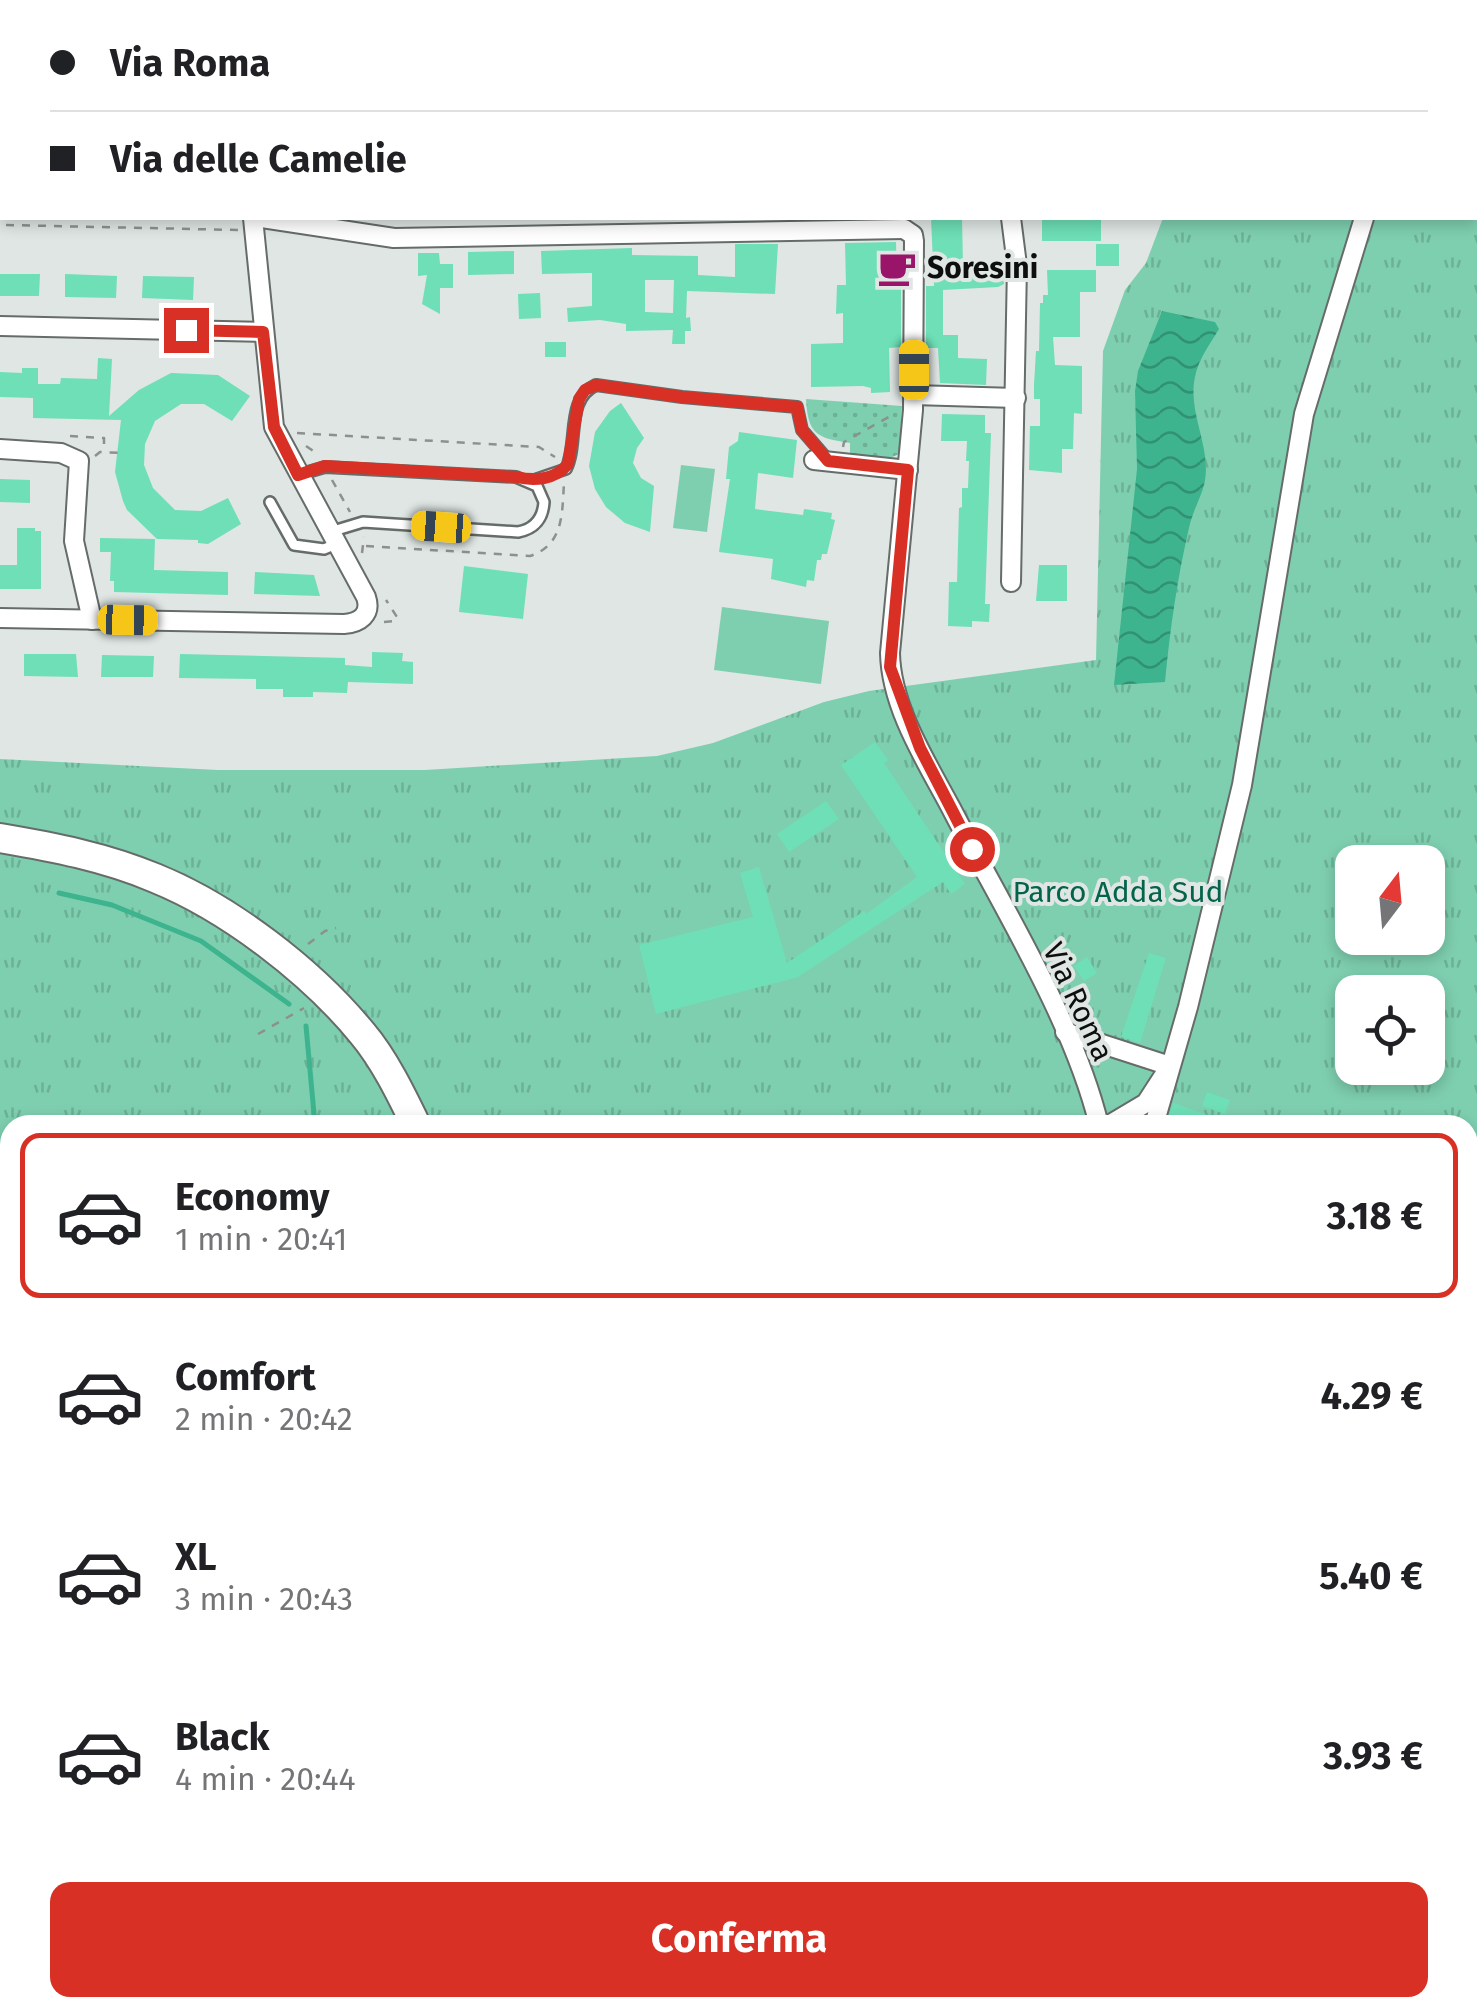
<!DOCTYPE html>
<html lang="it">
<head>
<meta charset="utf-8">
<style>
	:root { --surface:#fff; --page:#f6f6f6; --text:#202124; --muted:#757577; --line:#e0e0e0; --accent:#d93025 }
	body { margin:0; font-family:"Fira Sans",sans-serif; background:var(--page); color:var(--text); height:100vh; display:flex; flex-direction:column; font-size:38px; white-space:nowrap }
	* { box-sizing:border-box; margin:0 }
	p { font-size:32px; color:var(--muted) }
	.icon { flex:none; width:55px; height:55px; fill:none; stroke:currentColor; stroke-width:2; stroke-linecap:round; stroke-linejoin:round }
	.map { position:relative; flex:1; overflow:hidden }
	.side { position:absolute; left:0px; top:1115px; width:1478px; height:902px; display:flex; flex-direction:column; background:var(--surface); border-radius:30px 30px 0 0; box-shadow:0 5px 15px #0003 }
	.side>* { flex:none }
	.top-card { position:absolute; left:0px; top:0px; width:1478px; height:220px; box-shadow:0 5px 15px #0003; display:grid; align-content:center; height:220px; padding:0 50px; background:var(--surface) }
	.needle { width:65px; rotate:16deg }
	.controls { position:absolute; left:1335px; top:845px; display:grid; gap:20px }
	.controls a { display:grid; place-items:center; width:110px; height:110px; border-radius:20px; background:var(--surface); box-shadow:0 5px 15px #0003; font-size:50px }
	.end { position:absolute; width:45px; height:45px; margin:-22px; border:12px solid #d93025; background:#fff; box-shadow:0 0 0 5px #fff }
	.from { border-radius:50% }
	.car { position:absolute; width:30px; height:60px; margin:-30px -15px; border-radius:12px; box-shadow:0 0 8px 2px #0007; background:linear-gradient(#f5c518 24%,#345 0 40%,#f5c518 0 76%,#345 0 86%,#f5c518 0) }
	.top-card b { display:flex; align-items:center; gap:35px; height:95px; font-size:38px }
	.top-card b+b { border-top:2px solid var(--line) }
	.top-card i { width:25px; height:25px; background:var(--text) }
	ul { padding:18px 0 0; list-style:none }
	li { display:flex; align-items:center; gap:30px; height:165px; margin:0 20px 15px; padding:0 30px; border:5px solid transparent; border-radius:20px }
	li div { flex:1 }
	li b { display:block; font-size:38px }
	li em { font-style:normal; font-weight:700 }
	li.active { border-color:var(--accent) }
	li>.icon { width:90px; height:90px; stroke-width:1.5 }
	.cta { display:flex; gap:20px; margin-top:auto; padding:20px 50px }
	.cta a { flex:1; height:115px; border-radius:20px; background:var(--accent); color:#fff; font-size:40px; font-weight:700; line-height:115px; text-align:center }
	.map>svg:first-child { display:block }
</style>
</head>
<body>
<div class="map">
<svg width="1477" height="2016" viewBox="0 0 1477 2016">
	<defs>
		<pattern id="grass-dots" width="8" height="8" patternUnits="userSpaceOnUse" patternTransform="scale(2.5)"><rect width="8" height="8" fill="#7ecfb0"/><path d="M2 2h.1M6 6h.1" fill="none" stroke="#6cb196" stroke-width="1.8" stroke-linecap="round"/></pattern>
		<pattern id="park-tufts" width="24" height="20" patternUnits="userSpaceOnUse" patternTransform="scale(2.5)"><rect width="24" height="20" fill="#7ecfb0"/><path d="M3 7l-1-3M5 7V3M7 7l1-3M15 17l-1-3M17 17v-4M19 17l1-3" fill="none" stroke="#6cb196"/></pattern>
		<pattern id="water-waves" width="16" height="10" patternUnits="userSpaceOnUse" patternTransform="scale(2.5)"><rect width="16" height="10" fill="#3db48e"/><path d="M0 5q4-4 8 0t8 0" fill="none" stroke="#329172"/></pattern>
	</defs>
	<rect width="100%" height="100%" fill="#dfe6e3"/>
	<path fill="url(#grass-dots)" d="M806,399L902,406L899,454L890,458L850,454V443C816,438 808,434 806,399Z"/>
	<path fill="url(#park-tufts)" fill-rule="evenodd" d="M1141,0H1477V2016H0V759L218,770H425L657,756L713,743L824,702L869,691L1096,660L1103,351L1125,290L1146,263L1163,218H1475V2ZM1352,862H1428V938H1352ZM1352,992H1428V1068H1352ZM10,1125H1468V2008H10Z"/>
	<g fill="#7ecfb0">
		<path d="M681,465L715,469L707,532L673,528Z"/>
		<path d="M722,607L829,621L821,684L714,670Z"/>
	</g>
	<path fill="url(#water-waves)" d="M1162,311L1215,322L1219,329C1210,344 1198,360 1195,377C1187,414 1213,448 1204,485C1201,497 1192,513 1189,528C1177,579 1170,630 1165,682L1114,685L1137,469L1135,391L1138,371Z"/>
	<g fill="none" stroke-linecap="round" stroke-linejoin="round">
		<g stroke="#3db48e" stroke-width="5">
			<path d="M59,893L112,905L201,941L289,1004"/>
			<path d="M306,1026L315,1125"/>
			<path d="M400,2008L401,2016"/>
		</g>
	</g>
	<g fill="#6edfb7" fill-rule="evenodd">
		<path d="M931,218H962L963,265L1004,266V284L998,287L943,290V335H958V358L987,359L986,385L940,383L938,348H926V286H934Z"/>
		<rect x="1042" y="218" width="59" height="23"/>
		<path d="M896,242L897,288H901V347L889,348L890,392L871,393V388L863,386L811,387V344L843,343V313L836,314L837,285H846L845,243Z"/>
		<path d="M735,244H778L775,294L687,291L686,318L690,317L691,331H685V344H672L673,330L626,331V324L600,320L568,322L567,308L592,306V273L542,274L541,251L632,248V255L698,256V275L735,277ZM645,280H674L673,313L645,312Z"/>
		<rect x="1096" y="244" width="23" height="22"/>
		<path d="M514,251V274L468,275V252Z"/>
		<path d="M418,253H439L440,264H453V288H440V314L422,304L427,275L418,276Z"/>
		<path d="M1047,270H1096V292H1080V337H1053L1055,365L1082,366V414L1074,413L1073,449H1062V473L1029,470L1030,426H1040V399H1034V385L1036,351H1039L1040,303H1043V295H1048Z"/>
		<path d="M0,274H40L39,296H0Z"/>
		<path d="M65,274L117,276L116,298L65,297Z"/>
		<path d="M143,276L194,277L193,300L142,298Z"/>
		<path d="M540,293L541,318L519,319L518,294Z"/>
		<rect x="545" y="342" width="21" height="15"/>
		<path d="M98,358L112,359L109,416L139,390L171,373L218,375L250,396L232,421L204,404H181L155,421L145,444L144,465L153,488L175,510L201,511L228,498L241,524L208,544L198,543V540L157,539L127,510L123,501L115,472L121,420L33,418V398L0,397V372L22,373V368H38V384H60L61,378L97,379Z"/>
		<path d="M621,403L644,438L637,448L633,463L641,478L654,486L650,532L625,523L606,507L595,489L589,466L595,432L610,411Z"/>
		<path d="M942,414L985,415V433H991L985,604H990L989,622L972,621V627L948,626L949,582H957L959,508L962,507V488H968L969,461H966L967,441H941Z"/>
		<path d="M739,432L797,440L793,478L758,473L755,509L803,515L804,509L832,513L831,519L835,520L827,554H822L821,560H817L814,581L807,580L806,587L771,579L773,559L719,552L730,479H726L729,447L738,441Z"/>
		<path d="M0,479L30,480V503L0,502Z"/>
		<path d="M17,528H35V531H41V589H0V565H17Z"/>
		<path d="M100,538L155,539L154,570L228,572V595L114,592V581H110L111,552H100Z"/>
		<path d="M1039,565H1067V601H1036Z"/>
		<path d="M464,566L528,574L523,619L459,612Z"/>
		<path d="M255,572L314,575L320,596L254,594Z"/>
		<path d="M372,652L403,653L402,661L413,662V684L348,682L347,693L313,692V697H283V689H256V679L179,678L180,654L345,658V665L372,667Z"/>
		<path d="M24,654H76L78,677L24,676Z"/>
		<path d="M102,655L154,656L153,677H101Z"/>
		<path d="M875,742L888,760L884,763L965,884L951,894L943,882L798,977L656,1014L639,945L753,917L740,873L759,867L787,963L864,911L866,914L917,877L841,765Z"/>
		<path d="M826,801L839,819L789,852L777,834Z"/>
		<path d="M1149,953L1166,958L1140,1043L1121,1037Z"/>
		<path d="M1087,957L1097,973L1084,981L1074,966Z"/>
		<path d="M1207,1092L1230,1100L1225,1114L1202,1106Z"/>
		<path d="M1173,1103L1230,1123V1125H1171L1173,1121L1168,1120Z"/>
	</g>
	<g fill="none" stroke-linecap="round" stroke-linejoin="round">
		<g stroke="#656c69" stroke-width="14">
			<g id="lane">
				<path d="M329,0V2"/>
				<path d="M301,474L325,467L516,477L537,486L544,502C543,518 535,529 518,532L363,522L330,532"/>
				<path d="M531,481L566,469C579,442 565,399 596,385L682,397L797,407L802,430L827,459"/>
				<path d="M270,502L294,545L324,549L336,544"/>
				<path d="M1468,1754L1477,1757"/>
				<path d="M1468,1926L1477,1899"/>
				<path d="M1252,2008L1263,2016"/>
				<path d="M1342,2008L1353,2015"/>
				<path d="M1437,2016L1439,2008"/>
			</g>
		</g>
		<g stroke="#656c69" stroke-width="22">
			<g id="street">
				<path d="M252,0V2"/>
				<path d="M612,0V2"/>
				<path d="M897,0L898,2"/>
				<path d="M1368,0L1369,2"/>
				<path d="M0,207H2"/>
				<path d="M262,218L394,238L904,229"/>
				<path d="M1011,218L1017,265L1011,582"/>
				<path d="M904,229L913,235L914,241L913,410L890,653C891,707 926,761 951,808C1001,905 1073,1019 1099,1125"/>
				<path d="M0,326L263,332"/>
				<path d="M913,395L1016,398"/>
				<path d="M0,449L61,453L79,461L74,541L92,620"/>
				<path d="M814,460L908,470"/>
				<path d="M0,618L344,624C359,623 372,615 366,597L274,427L253,218"/>
				<path d="M1065,1032L1170,1066L1146,1103L1109,1125"/>
				<path d="M1154,1125L1188,1007L1242,785L1304,414L1364,218"/>
				<path d="M1468,1260L1477,1264"/>
			</g>
		</g>
		<g stroke="#656c69" stroke-width="32">
			<g id="secondary">
				<path d="M0,838C53,847 105,857 155,878C229,908 311,971 362,1033C384,1059 401,1094 416,1125"/>
				<path d="M1178,2008L1190,2016"/>
			</g>
		</g>
		<g stroke="#8c918e" stroke-width="2.5" stroke-dasharray="8 8" stroke-linecap="butt">
			<path d="M399,0V2"/>
			<path d="M6,225L238,230"/>
			<path d="M297,433L539,447L555,457"/>
			<path d="M70,436L104,438V452"/>
			<path d="M306,446L319,455"/>
			<path d="M843,447L844,442L894,414"/>
			<path d="M95,456L100,452L122,453"/>
			<path d="M332,480L350,512"/>
			<path d="M366,546L530,556C564,545 562,513 564,483"/>
			<path d="M362,553L364,537"/>
			<path d="M384,622L395,621L397,617L386,600"/>
			<path d="M308,944L325,931L336,928"/>
			<path d="M258,1034L304,1008"/>
		</g>
		<use href="#lane" stroke="#fff" stroke-width="9"/>
		<use href="#street" stroke="#fff" stroke-width="18"/>
		<use href="#secondary" stroke="#fff" stroke-width="28"/>
	</g>
	<g fill="none" stroke-linecap="round" stroke-linejoin="round">
		<path stroke="#d93025" stroke-width="12" d="M186,330L263,332L274,427L298,475L325,466L516,477C534,481 555,480 568,464L579,399L585,390L596,385L682,397L797,407L802,430L828,461L908,470L890,667L920,748L972,849"/>
	</g>
	<defs>
		<g id="cafe-bare" transform="scale(3)"><path d="M-5.5-4.5H6V0H3Q3 3.5 0 3.5H-2.5Q-5.5 3.5-5.5 0ZM3-3.2v2h1.7v-2ZM-6 4.5H4V6H-6Z" fill="#99156a" stroke="#dfe6e3" stroke-width="2.5" paint-order="stroke"/></g>
	</defs>
	<g fill-rule="evenodd">
		<use href="#cafe-bare" x="897" y="268"/>
	</g>
	<g text-anchor="middle" stroke-width="8" stroke-linejoin="round" paint-order="stroke">
		<g font-size="30" font-weight="bold" fill="#0d0f0e" stroke="#dfe6e3" text-anchor="start">
			<text x="927" y="278">Soresini</text>
		</g>
		<g font-size="30" fill="#04644b" stroke="#dfe6e3">
			<text x="1118" y="902">Parco Adda Sud</text>
		</g>
		<g font-size="30" fill="#0d0f0e" stroke="#dfe6e3">
			<text transform="translate(1078 1002) rotate(65)" y="10">Via Roma</text>
		</g>
	</g>
</svg>
<div class="controls">
<a><svg class="needle" viewBox="-14 -14 28 28"><path d="M0-13l5 13h-10z" fill="#e53935"/><path d="M0 13l5-13h-10z" fill="#757577"/></svg></a>
<a><svg class="icon" aria-label="locate" viewBox="0 0 24 24"><circle cx="12" cy="12" r="6"/><path d="M12 2v4M12 18v4M2 12h4M18 12h4"/></svg></a>
</div>
<i class="end from" style="left:972px;top:849px"></i>
<i class="end" style="left:186px;top:330px"></i>
<i class="car" style="left:914px;top:370px;rotate:0deg"></i>
<i class="car" style="left:441px;top:527px;rotate:274deg"></i>
<i class="car" style="left:128px;top:620px;rotate:91deg"></i>
<div class="top-card">
<b><i class="from"></i>Via Roma</b>
<b><i></i>Via delle Camelie</b>
</div>
<section class="side">
<ul>
<li class="active"><svg class="icon" aria-label="car" viewBox="0 0 24 24"><path d="M5 17H2v-5l4-1 3-4h7l3 4 3 1v5h-3M9 17h6M6 11h13"/><circle cx="7" cy="17" r="2"/><circle cx="17" cy="17" r="2"/></svg><div><b>Economy</b><p>1 min · 20:41</p></div><em>3.18 €</em></li>
<li><svg class="icon" aria-label="car" viewBox="0 0 24 24"><path d="M5 17H2v-5l4-1 3-4h7l3 4 3 1v5h-3M9 17h6M6 11h13"/><circle cx="7" cy="17" r="2"/><circle cx="17" cy="17" r="2"/></svg><div><b>Comfort</b><p>2 min · 20:42</p></div><em>4.29 €</em></li>
<li><svg class="icon" aria-label="car" viewBox="0 0 24 24"><path d="M5 17H2v-5l4-1 3-4h7l3 4 3 1v5h-3M9 17h6M6 11h13"/><circle cx="7" cy="17" r="2"/><circle cx="17" cy="17" r="2"/></svg><div><b>XL</b><p>3 min · 20:43</p></div><em>5.40 €</em></li>
<li><svg class="icon" aria-label="car" viewBox="0 0 24 24"><path d="M5 17H2v-5l4-1 3-4h7l3 4 3 1v5h-3M9 17h6M6 11h13"/><circle cx="7" cy="17" r="2"/><circle cx="17" cy="17" r="2"/></svg><div><b>Black</b><p>4 min · 20:44</p></div><em>3.93 €</em></li>
</ul>
<div class="cta"><a>Conferma</a></div>
</section>
</div>
</body>
</html>
